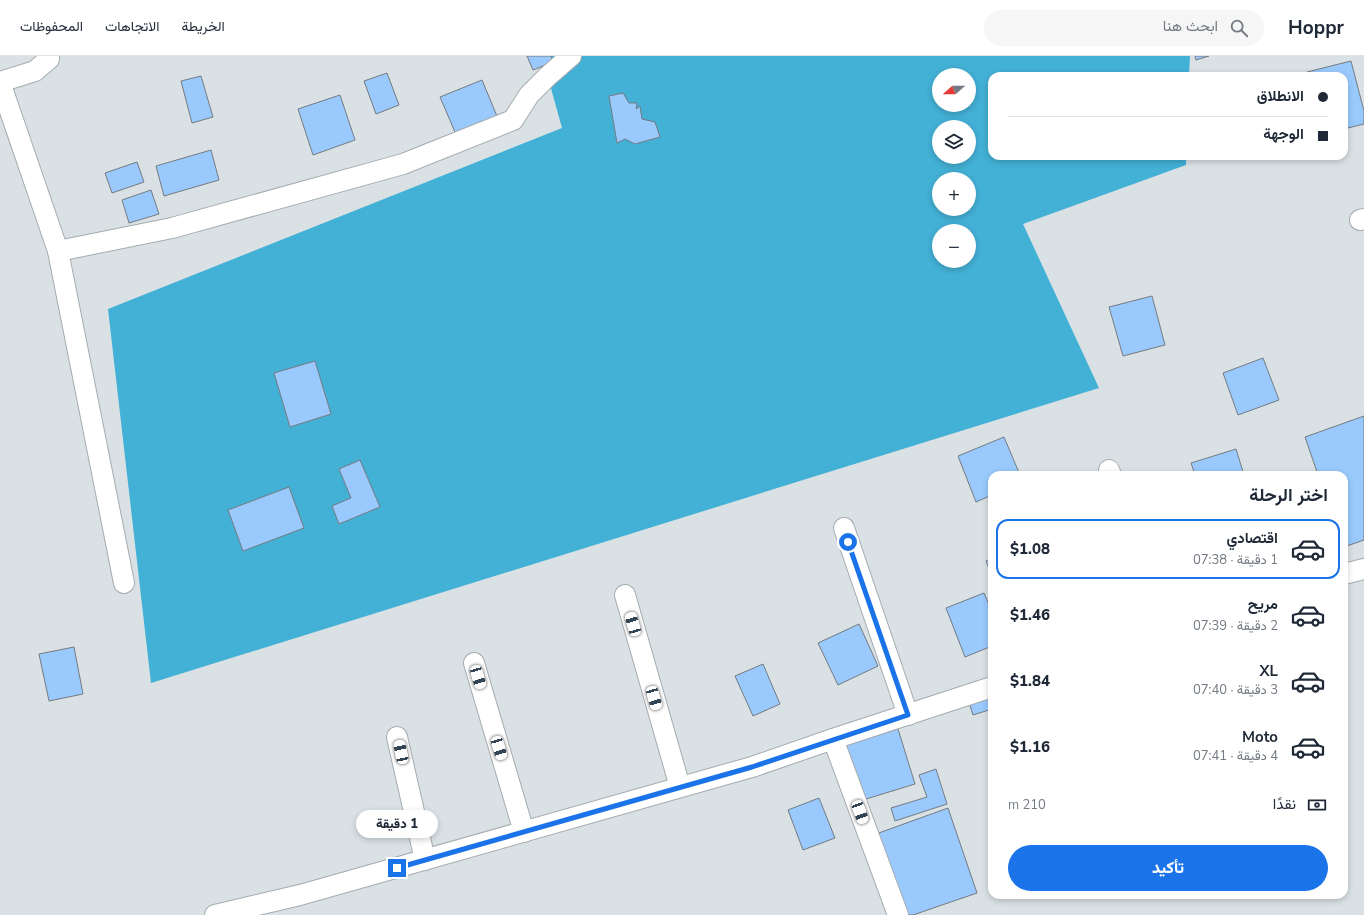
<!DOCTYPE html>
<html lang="ar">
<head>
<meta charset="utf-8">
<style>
	:root { --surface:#fff; --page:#f6f6f7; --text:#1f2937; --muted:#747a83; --line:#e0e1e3; --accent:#1a73e8 }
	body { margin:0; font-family:"Nunito Sans",Vazirmatn,sans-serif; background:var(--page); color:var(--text); direction:rtl; height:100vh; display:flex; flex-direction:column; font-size:15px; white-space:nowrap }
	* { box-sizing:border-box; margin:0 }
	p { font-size:13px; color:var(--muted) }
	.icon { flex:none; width:22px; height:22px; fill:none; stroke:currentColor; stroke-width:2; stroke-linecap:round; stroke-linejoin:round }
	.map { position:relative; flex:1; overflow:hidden; direction:ltr }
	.panel { position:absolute; left:988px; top:415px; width:360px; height:428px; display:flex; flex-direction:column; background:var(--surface); border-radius:12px; box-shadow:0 2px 6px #0003; direction:rtl }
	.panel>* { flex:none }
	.guide { position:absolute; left:988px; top:16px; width:360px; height:88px; border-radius:12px; box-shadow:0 2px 6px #0003; direction:rtl; display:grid; align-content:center; height:88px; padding:0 20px; background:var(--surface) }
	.needle { width:26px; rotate:249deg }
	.tools { position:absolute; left:932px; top:12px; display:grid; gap:8px }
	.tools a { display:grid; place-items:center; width:44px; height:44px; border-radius:50%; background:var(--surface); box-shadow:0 2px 6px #0003; font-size:20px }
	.end { position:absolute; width:18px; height:18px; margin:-9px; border:5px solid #1a73e8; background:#fff; box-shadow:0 0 0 2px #fff }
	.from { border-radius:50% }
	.bubble { position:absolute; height:28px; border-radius:14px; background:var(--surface); box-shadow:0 2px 6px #0003; font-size:13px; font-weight:800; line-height:28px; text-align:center; direction:rtl }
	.car { position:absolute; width:12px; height:24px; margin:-12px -6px; border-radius:5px; box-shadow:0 0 3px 1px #0007; background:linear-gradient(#fff 24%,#345 0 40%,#fff 0 76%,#345 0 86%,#fff 0) }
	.guide b { display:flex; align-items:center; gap:14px; height:38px; font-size:15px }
	.guide b+b { border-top:1px solid var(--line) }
	.guide i { width:10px; height:10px; background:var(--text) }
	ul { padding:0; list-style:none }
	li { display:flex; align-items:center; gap:12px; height:60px; margin:0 8px 6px; padding:0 12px; border:2px solid transparent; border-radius:12px }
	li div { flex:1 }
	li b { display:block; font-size:15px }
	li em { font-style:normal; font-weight:800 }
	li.selected { border-color:var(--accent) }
	li>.icon { width:36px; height:36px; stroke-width:1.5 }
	h2 { padding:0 20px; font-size:18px; line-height:48px }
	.pay { display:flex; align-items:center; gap:10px; height:44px; padding:0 20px; font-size:15px }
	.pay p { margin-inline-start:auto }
	.primary-button { display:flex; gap:8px; margin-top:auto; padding:8px 20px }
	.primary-button a { flex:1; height:46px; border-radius:24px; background:var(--accent); color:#fff; font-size:16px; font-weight:800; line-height:46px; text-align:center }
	header { display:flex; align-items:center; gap:24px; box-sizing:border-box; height:56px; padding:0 20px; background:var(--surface); border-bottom:1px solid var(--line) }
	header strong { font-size:19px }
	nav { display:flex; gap:22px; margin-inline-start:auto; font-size:14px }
	.search { width:280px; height:36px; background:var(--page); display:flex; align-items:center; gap:10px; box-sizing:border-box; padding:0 14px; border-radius:22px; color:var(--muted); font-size:15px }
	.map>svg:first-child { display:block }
</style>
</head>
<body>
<header>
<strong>Hoppr</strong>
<div class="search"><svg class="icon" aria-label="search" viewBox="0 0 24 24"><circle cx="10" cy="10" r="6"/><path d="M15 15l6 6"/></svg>ابحث هنا</div>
<nav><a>الخريطة</a><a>الاتجاهات</a><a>المحفوظات</a></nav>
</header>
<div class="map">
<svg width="1364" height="859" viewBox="0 0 1364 859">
	<rect width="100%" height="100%" fill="#d9e1e5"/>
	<path fill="#43b0d5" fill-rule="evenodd" d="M542,0H1190L1189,20H992V100H1186V109L1023,168L1099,332L151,627L108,253L562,72ZM939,19H969V49H939ZM939,71H969V101H939ZM939,123H969V153H939ZM939,175H969V205H939Z"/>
	<g fill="#99c9fd" stroke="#757a80">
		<path d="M527,0H551L553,6L533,14Z"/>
		<path d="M1195,0H1209L1196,4Z"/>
		<path d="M1351,5L1364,55V68L1344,73V20H1308L1307,16Z"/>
		<path d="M387,17L399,49L376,58L364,25Z"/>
		<path d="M201,20L213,61L192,67L181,25Z"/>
		<path d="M482,24L499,65L458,83L440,41Z"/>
		<path d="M623,37L629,47H637L636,53L640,50L642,63L655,66L660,81L635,88L625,83L617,87L609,40Z"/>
		<path d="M340,39L355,84L313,99L298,53Z"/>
		<path d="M211,94L219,124L164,140L156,110Z"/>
		<path d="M137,106L144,126L112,137L105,117Z"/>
		<path d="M151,134L159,158L129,167L122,144Z"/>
		<path d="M1152,240L1165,289L1123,300L1109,251Z"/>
		<path d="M1263,302L1279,344L1238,359L1223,317Z"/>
		<path d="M315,305L331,358L290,371L274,317Z"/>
		<path d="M1364,360V484L1344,491V419H1318L1305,381Z"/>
		<path d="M1004,381L1020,419H992V439L976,446L958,400Z"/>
		<path d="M1236,393L1244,419H1195L1191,407Z"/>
		<path d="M360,404L380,451L339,468L332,450L351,442L339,413Z"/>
		<path d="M289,431L304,472L243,495L228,454Z"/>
		<path d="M992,502V520L986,505Z"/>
		<path d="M984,537L992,556V590L965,601L946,552Z"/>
		<path d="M859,568L878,610L838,629L818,587Z"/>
		<path d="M74,591L83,638L49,645L39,598Z"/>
		<path d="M763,608L780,648L753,660L735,620Z"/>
		<path d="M992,635V653L973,659L968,643Z"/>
		<path d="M898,673L915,728L863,744L846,689Z"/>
		<path d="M936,713L947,748L895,765L891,752L927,741L919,719Z"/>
		<path d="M819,742L835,782L803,794L788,754Z"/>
		<path d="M948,752L977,837L913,859H904L876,778Z"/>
	</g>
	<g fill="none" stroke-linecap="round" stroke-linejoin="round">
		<g stroke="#a4acb0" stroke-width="22">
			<g id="minor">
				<path d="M0,26L58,195L124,527"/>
				<path d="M0,26L35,15L49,3V0"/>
				<path d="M1360,164L1364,163"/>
				<path d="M58,195L172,172L403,108L513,64L529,39L548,20L571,0"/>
				<path d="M1109,414L1111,419"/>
				<path d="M844,472L908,659"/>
				<path d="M1344,518L1364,513"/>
				<path d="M625,539L680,731"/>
				<path d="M474,607L524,776"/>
				<path d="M397,681L425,804"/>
				<path d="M833,683L898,859"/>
				<path d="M215,859L300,839L752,711L833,683L992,631"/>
			</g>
		</g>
		<use href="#minor" stroke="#fff" stroke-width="20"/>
	</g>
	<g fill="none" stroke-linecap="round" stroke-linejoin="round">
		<path stroke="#1a73e8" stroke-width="5" d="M397,812L752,711L908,659L848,486"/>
	</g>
</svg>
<div class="tools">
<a><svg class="needle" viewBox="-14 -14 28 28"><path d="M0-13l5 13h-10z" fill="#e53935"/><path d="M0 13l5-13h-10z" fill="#747a83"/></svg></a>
<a><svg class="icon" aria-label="layers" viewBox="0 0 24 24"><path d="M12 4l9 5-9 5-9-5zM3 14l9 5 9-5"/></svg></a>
<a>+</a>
<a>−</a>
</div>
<i class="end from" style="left:848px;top:486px"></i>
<i class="end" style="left:397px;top:812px"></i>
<div class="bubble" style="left:356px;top:754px;width:82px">1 دقيقة</div>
<i class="car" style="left:633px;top:568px;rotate:344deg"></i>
<i class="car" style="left:478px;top:621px;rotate:163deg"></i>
<i class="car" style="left:654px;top:642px;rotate:164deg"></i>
<i class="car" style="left:499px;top:692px;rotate:163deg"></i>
<i class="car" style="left:401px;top:696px;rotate:348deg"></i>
<i class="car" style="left:860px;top:756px;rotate:160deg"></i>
<div class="guide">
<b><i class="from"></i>الانطلاق</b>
<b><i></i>الوجهة</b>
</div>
<section class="panel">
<h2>اختر الرحلة</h2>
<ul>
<li class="selected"><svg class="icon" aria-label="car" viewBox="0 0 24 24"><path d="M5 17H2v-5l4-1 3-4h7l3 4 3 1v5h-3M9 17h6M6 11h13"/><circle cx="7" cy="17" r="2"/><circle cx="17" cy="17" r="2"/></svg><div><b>اقتصادي</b><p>1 دقيقة · 07:38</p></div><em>$1.08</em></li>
<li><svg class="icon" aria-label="car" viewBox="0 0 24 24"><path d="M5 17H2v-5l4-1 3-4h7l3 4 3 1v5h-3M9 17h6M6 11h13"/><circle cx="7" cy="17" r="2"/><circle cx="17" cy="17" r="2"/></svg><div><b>مريح</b><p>2 دقيقة · 07:39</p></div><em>$1.46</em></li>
<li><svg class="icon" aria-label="car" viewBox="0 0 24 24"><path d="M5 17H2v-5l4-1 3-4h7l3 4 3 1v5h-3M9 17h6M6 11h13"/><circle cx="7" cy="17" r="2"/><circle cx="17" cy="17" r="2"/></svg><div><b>XL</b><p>3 دقيقة · 07:40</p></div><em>$1.84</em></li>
<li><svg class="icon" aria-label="car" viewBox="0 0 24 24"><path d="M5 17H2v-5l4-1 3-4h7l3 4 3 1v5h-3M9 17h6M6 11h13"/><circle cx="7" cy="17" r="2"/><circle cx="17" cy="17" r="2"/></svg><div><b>Moto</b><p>4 دقيقة · 07:41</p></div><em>$1.16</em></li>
</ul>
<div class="pay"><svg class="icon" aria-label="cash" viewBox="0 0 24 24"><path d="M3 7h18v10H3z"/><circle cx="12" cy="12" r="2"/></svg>نقدًا<p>210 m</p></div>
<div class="primary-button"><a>تأكيد</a></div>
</section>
</div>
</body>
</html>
